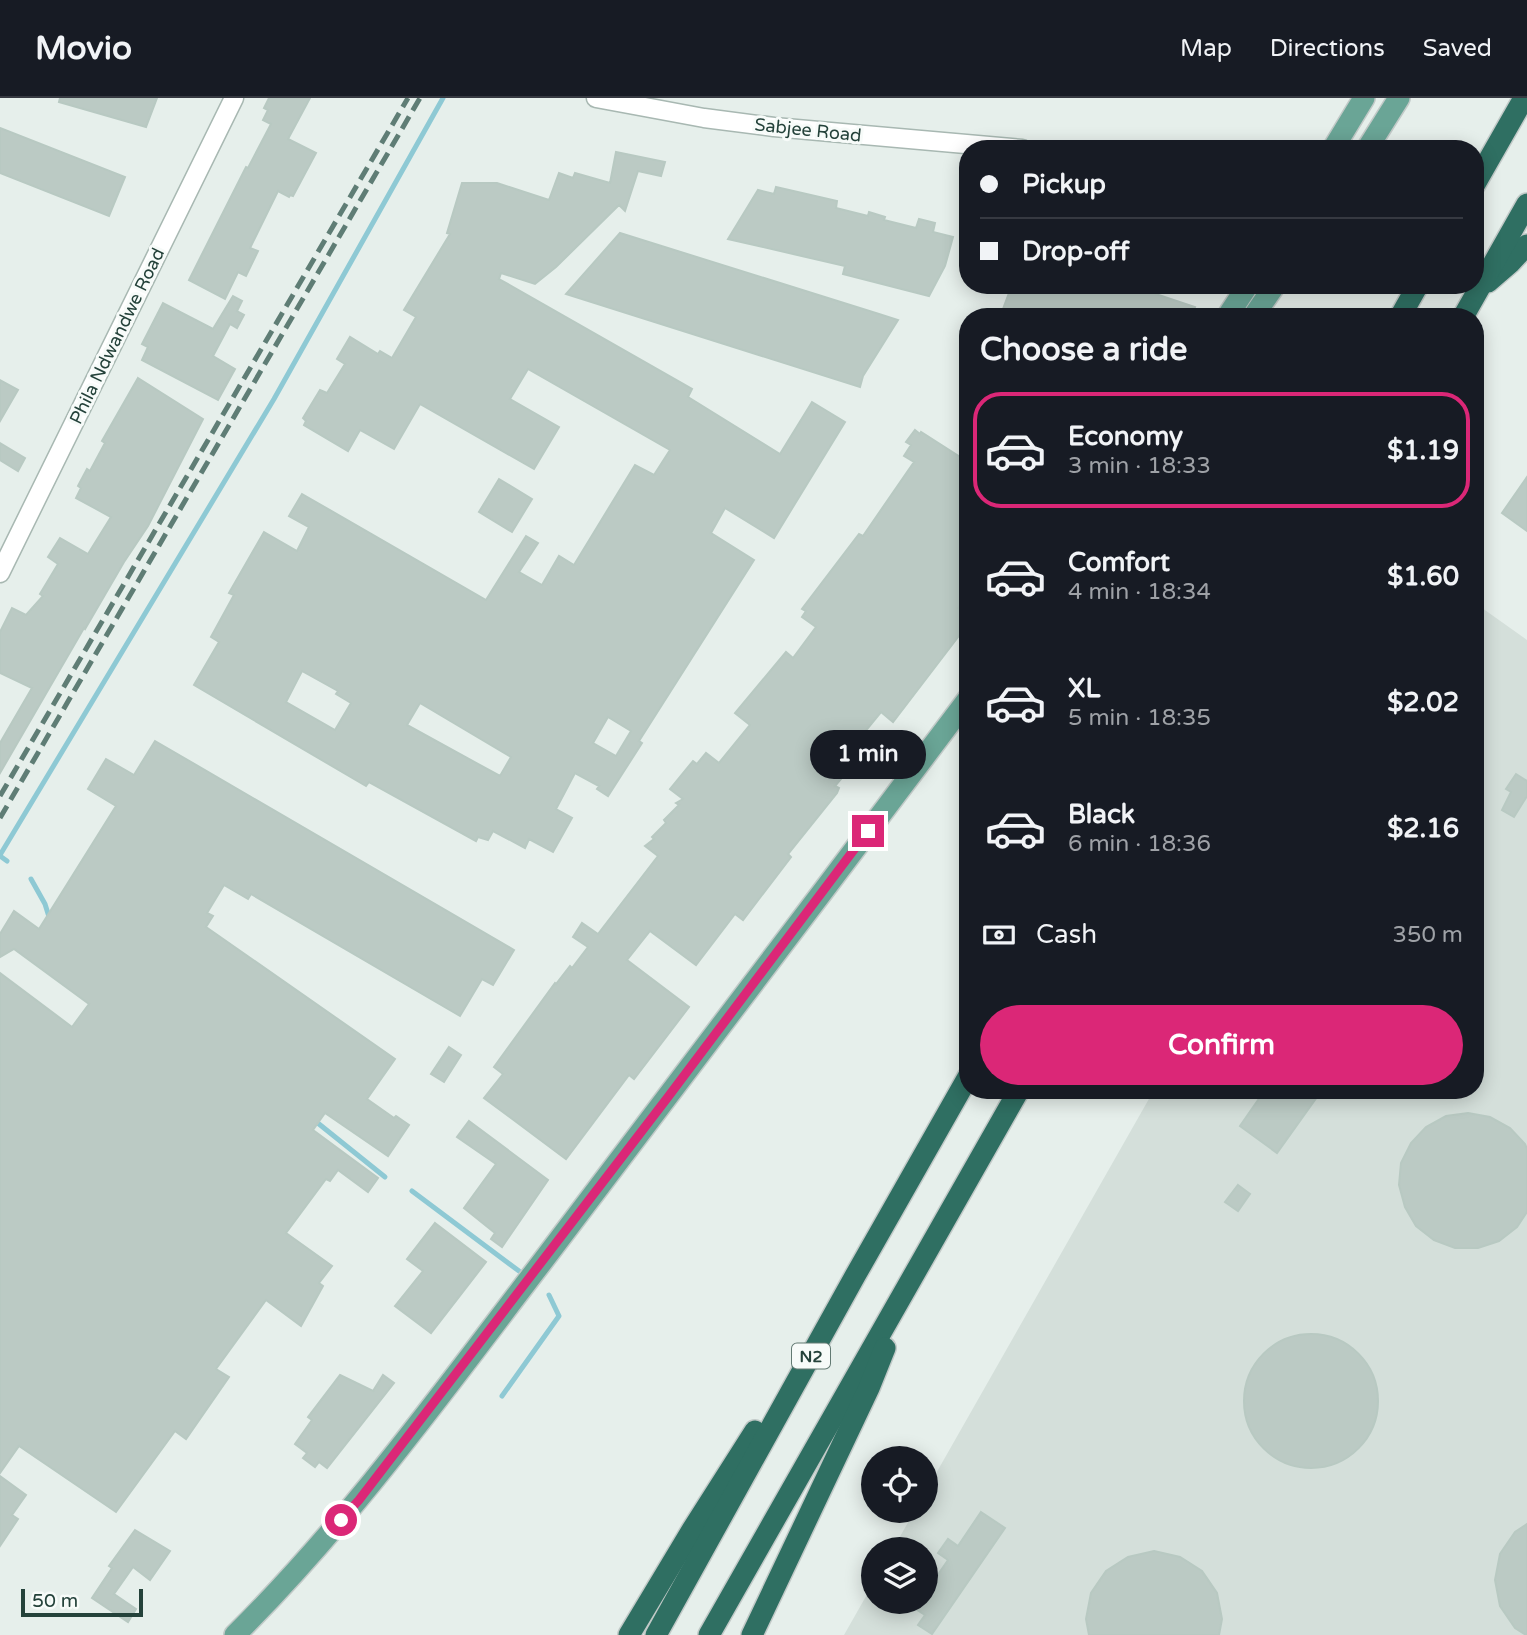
<!DOCTYPE html>
<html lang="en">
<head>
<meta charset="utf-8">
<style>
	:root { --surface:#171b24; --page:#20242c; --text:#f1f3f6; --muted:#9ea1a6; --line:#363941; --accent:#db2777 }
	body { margin:0; font-family:"Varela Round",sans-serif; background:var(--page); color:var(--text); height:100vh; display:flex; flex-direction:column; font-size:26px; white-space:nowrap }
	* { box-sizing:border-box; margin:0 }
	p { font-size:23px; color:var(--muted) }
	.icon { flex:none; width:38px; height:38px; fill:none; stroke:currentColor; stroke-width:2; stroke-linecap:round; stroke-linejoin:round }
	.map { position:relative; flex:1; overflow:hidden }
	.side { position:absolute; left:959px; top:210px; width:525px; height:791px; display:flex; flex-direction:column; background:var(--surface); border-radius:28px; box-shadow:0 4px 18px #0003 }
	.side>* { flex:none }
	.banner { position:absolute; left:959px; top:42px; width:525px; height:154px; border-radius:28px; box-shadow:0 4px 18px #0003; display:grid; align-content:center; height:154px; padding:0 21px; background:var(--surface) }
	.buttons { position:absolute; left:861px; top:1348px; display:grid; gap:14px }
	.buttons a { display:grid; place-items:center; width:77px; height:77px; border-radius:50%; background:var(--surface); box-shadow:0 4px 18px #0003; font-size:35px }
	.scale { position:absolute; left:21px; bottom:18px; width:122px; box-sizing:border-box; padding-left:7px; border:4px solid #24423a; border-top:0; font-size:19px; line-height:24px; white-space:nowrap; color:#24423a; -webkit-text-stroke:5px #f7fbf9; paint-order:stroke }
	.end { position:absolute; width:32px; height:32px; margin:-16px; border:9px solid #db2777; background:#fff; box-shadow:0 0 0 4px #fff }
	.from { border-radius:50% }
	.bubble { position:absolute; height:49px; border-radius:24px; background:var(--surface); box-shadow:0 4px 18px #0003; font-size:23px; font-weight:700; line-height:49px; text-align:center }
	.banner b { display:flex; align-items:center; gap:24px; height:66px; font-size:26px }
	.banner b+b { border-top:2px solid var(--line) }
	.banner i { width:18px; height:18px; background:var(--text) }
	ul { padding:0; list-style:none }
	li { display:flex; align-items:center; gap:21px; height:116px; margin:0 14px 10px; padding:0 7px; border:4px solid transparent; border-radius:28px }
	li div { flex:1 }
	li b { display:block; font-size:26px }
	li em { font-style:normal; font-weight:700 }
	li.current { border-color:var(--accent) }
	li>.icon { width:63px; height:63px; stroke-width:1.5 }
	h2 { padding:0 21px; font-size:32px; line-height:84px }
	.pay { display:flex; align-items:center; gap:18px; height:77px; padding:0 21px; font-size:26px }
	.pay p { margin-inline-start:auto }
	.button { display:flex; gap:14px; margin-top:auto; padding:14px 21px }
	.button a { flex:1; height:80px; border-radius:42px; background:var(--accent); color:#fff; font-size:28px; font-weight:700; line-height:80px; text-align:center }
	header { display:flex; align-items:center; gap:42px; box-sizing:border-box; height:98px; padding:0 35px; background:var(--surface); border-bottom:2px solid var(--line) }
	header strong { font-size:33px }
	nav { display:flex; gap:38px; margin-inline-start:auto; font-size:24px }
	.map>svg:first-child { display:block }
</style>
</head>
<body>
<header>
<strong>Movio</strong>
<nav><a>Map</a><a>Directions</a><a>Saved</a></nav>
</header>
<div class="map">
<svg width="1527" height="1537" viewBox="0 0 1527 1537">
	<rect width="100%" height="100%" fill="#e6efeb"/>
	<path fill="#d4dfda" d="M1475,505L1527,542V1537H844L873,1486V1503H926V1451H893L915,1412H926V1393L1154,992H1475Z"/>
	<g fill="none" stroke-linecap="round" stroke-linejoin="round">
		<g stroke="#8ec9d4" stroke-width="5">
			<path d="M0,757L274,301L443,0"/>
			<path d="M0,758L7,763"/>
			<path d="M31,781L45,806L50,822"/>
			<path d="M314,1022L385,1079"/>
			<path d="M412,1093L519,1173"/>
			<path d="M502,1298L559,1218L549,1197"/>
		</g>
	</g>
	<g fill="#bbcac4" stroke="#b8c9c2" stroke-width="2" fill-rule="evenodd">
		<path d="M60,0H157L146,29L59,4Z"/>
		<path d="M269,0H310L288,41L316,55L293,98L290,97L289,99L278,93L250,150L258,153L246,178L238,174L225,201L189,182L246,69L248,70L271,26L263,22L268,12L264,10Z"/>
		<path d="M0,30L125,79L109,118L0,75Z"/>
		<path d="M616,54L665,64L661,78L638,73L625,113L619,107L556,169L535,186L501,175L499,181L692,291L688,299L780,356L812,304L845,324L774,440L725,410L711,435L754,462L639,643L642,645L608,698L597,691L599,688L575,675L556,711L572,720L553,754L529,741L525,750L493,733L488,742L478,739L476,743L369,684L366,688L194,587L219,544L211,539L234,497L229,495L264,434L297,453L309,429L289,418L302,396L486,502L526,438L538,445L519,474L542,487L559,458L574,467L635,367L654,377L670,352L528,271L510,301L559,329L534,371L420,306L394,351L360,332L348,353L304,327L306,323L303,320L320,292L327,295L345,266L337,261L350,239L378,256L380,253L392,260L416,219L404,212L450,136L447,135L462,85H497L549,102L559,75L573,80L575,75L610,85ZM302,573L338,593L336,596L351,605L335,632L286,604ZM420,605L511,659L500,678L407,627ZM608,619L631,633L616,658L593,645Z"/>
		<path d="M776,89L837,103L836,110L868,118L869,114L885,119L884,122L916,130L919,121L935,125L933,134L953,139L945,168L929,198L843,176L845,168L728,141L758,92L774,96Z"/>
		<path d="M620,135L879,216L898,222L863,278L860,289L566,196Z"/>
		<path d="M1012,187H1129L1195,209L1190,219H1000Z"/>
		<path d="M233,198L242,203L237,213L244,217L237,230L230,226L213,258L235,271L218,302L142,262L148,249L142,246L163,205L213,231Z"/>
		<path d="M138,280L203,321L148,428L124,464L85,531L84,530L0,675V645L32,590L0,575V534L12,510L26,517L43,498L40,496L58,466L48,459L60,440L88,456L111,419L76,400L81,390L78,388L87,371L90,373L105,345L102,343Z"/>
		<path d="M0,282L18,292L0,323Z"/>
		<path d="M915,332L920,336L921,334L968,364V497L958,510L968,518V526L893,624L881,614L863,636L872,644L835,688L839,690L837,695L788,756L791,759L743,822L735,816L696,867L650,833L627,862L689,909L634,981L629,977L566,1061L484,1000L503,976L494,969L555,885L556,886L570,868L572,870L588,849L573,839L582,825L598,836L658,758L645,748L654,741L652,739L666,725L664,722L679,707L676,705L683,701L670,691L693,663L697,666L706,655L719,665L750,627L735,615L786,554L793,560L816,529L802,519L806,513L802,511L859,436L863,438L914,364L904,358L911,347L906,344Z"/>
		<path d="M0,345L25,360L18,373L0,362Z"/>
		<path d="M1527,379V433L1502,415Z"/>
		<path d="M499,381L532,401L512,434L479,414Z"/>
		<path d="M155,643L514,852L493,887L482,881L460,918L251,796L248,801L224,787L207,815L213,818L206,829L395,961L367,1001L394,1020L396,1018L409,1027L388,1058L325,1015L313,1032L378,1080L368,1094L338,1072L330,1083L326,1081L286,1135L332,1168L319,1185L323,1188L301,1228L266,1202L216,1271L229,1279L186,1341L175,1333L116,1414L19,1348L0,1375V875L72,929L89,906L14,851L0,859V836L14,813L39,831L116,708L88,691L106,661L134,677Z"/>
		<path d="M1516,676L1527,683V698L1514,719L1502,712L1511,694L1506,691Z"/>
		<path d="M449,949L461,957L444,984L431,976Z"/>
		<path d="M1265,992H1322L1277,1055L1240,1028Z"/>
		<path d="M1468,1015L1490,1019L1510,1030L1525,1046L1527,1051V1114L1517,1129L1499,1143L1478,1150H1455L1434,1142L1416,1128L1405,1109L1399,1087L1401,1065L1411,1045L1426,1029L1446,1018Z"/>
		<path d="M469,1023L548,1082L502,1149L491,1141L495,1135L464,1110L496,1066L457,1039Z"/>
		<path d="M1238,1087L1250,1096L1238,1113L1225,1104Z"/>
		<path d="M435,1125L486,1164L431,1235L395,1208L423,1173L407,1161Z"/>
		<circle cx="1311" cy="1303" r="67"/>
		<path d="M340,1277L373,1293L383,1277L394,1285L327,1370L319,1364L315,1369L303,1360L307,1355L295,1346L312,1322L308,1319Z"/>
		<path d="M0,1378L26,1397L12,1417L18,1421L0,1448Z"/>
		<path d="M981,1414L1005,1430L932,1536L918,1527L925,1517L903,1503H926V1494L948,1462L938,1455L948,1441L958,1448Z"/>
		<path d="M1527,1426V1537H1526L1515,1530L1500,1508L1495,1482L1500,1456L1515,1434Z"/>
		<path d="M135,1432L170,1453L150,1482L133,1469L114,1496L136,1511L128,1524L92,1500L112,1470L109,1468Z"/>
		<path d="M1154,1453L1180,1459L1202,1473L1217,1495L1222,1521L1219,1537H1089L1086,1521L1091,1495L1106,1473L1128,1459Z"/>
	</g>
	<g fill="none" stroke-linecap="round" stroke-linejoin="round">
		<g stroke="#a8b8b2" stroke-width="21">
			<g id="minor">
				<path d="M596,0L704,20L774,29L1022,51"/>
				<path d="M0,475L234,0"/>
			</g>
		</g>
		<g stroke="#c2cac8" stroke-width="24">
			<g id="major">
				<path d="M1333,51L1364,0"/>
				<path d="M1367,51L1399,0"/>
				<path d="M1227,219L1248,187"/>
				<path d="M1253,219L1275,187"/>
				<path d="M235,1537C348,1425 442,1295 539,1168C683,980 825,790 968,601"/>
			</g>
		</g>
		<g stroke="#c2cac8" stroke-width="24">
			<g id="highway">
				<path d="M1475,86L1524,0"/>
				<path d="M1488,184L1510,165L1527,147"/>
				<path d="M1400,219L1418,187"/>
				<path d="M1463,219L1527,106"/>
				<path d="M629,1537L692,1432L755,1333"/>
				<path d="M656,1537L855,1178L968,979"/>
				<path d="M709,1537L1019,992"/>
				<path d="M752,1537L869,1290L885,1250"/>
			</g>
		</g>
		<use href="#minor" stroke="#fff" stroke-width="18"/>
		<use href="#major" stroke="#6aa596" stroke-width="21"/>
		<use href="#highway" stroke="#2f6f62" stroke-width="21"/>
		<g stroke="#5f7d75" stroke-width="5" stroke-dasharray="14 7" stroke-linecap="butt">
			<path d="M0,698L408,0"/>
			<path d="M0,720L420,0"/>
		</g>
	</g>
	<g fill="none" stroke-linecap="round" stroke-linejoin="round">
		<path stroke="#db2777" stroke-width="9" d="M341,1422L359,1402L668,999L868,733"/>
	</g>
	<g text-anchor="middle" stroke-width="6" stroke-linejoin="round" paint-order="stroke">
		<rect fill="#f7fbf9" stroke="#637a73" stroke-width="2" x="792" y="1245.5" width="38" height="25" rx="5"/>
		<g font-size="16" font-weight="bold" fill="#24423a">
			<text x="811" y="1264">N2</text>
		</g>
		<g font-size="18" fill="#24423a" stroke="#f7fbf9">
			<text transform="translate(808 32) rotate(6)" y="6">Sabjee Road</text>
			<text transform="translate(117 238) rotate(-64)" y="6">Phila Ndwandwe Road</text>
		</g>
	</g>
</svg>
<div class="buttons">
<a><svg class="icon" aria-label="locate" viewBox="0 0 24 24"><circle cx="12" cy="12" r="6"/><path d="M12 2v4M12 18v4M2 12h4M18 12h4"/></svg></a>
<a><svg class="icon" aria-label="layers" viewBox="0 0 24 24"><path d="M12 4l9 5-9 5-9-5zM3 14l9 5 9-5"/></svg></a>
</div>
<div class="scale">50 m</div>
<i class="end from" style="left:341px;top:1422px"></i>
<i class="end" style="left:868px;top:733px"></i>
<div class="bubble" style="left:810px;top:632px;width:116px">1 min</div>
<div class="banner">
<b><i class="from"></i>Pickup</b>
<b><i></i>Drop-off</b>
</div>
<section class="side">
<h2>Choose a ride</h2>
<ul>
<li class="current"><svg class="icon" aria-label="car" viewBox="0 0 24 24"><path d="M5 17H2v-5l4-1 3-4h7l3 4 3 1v5h-3M9 17h6M6 11h13"/><circle cx="7" cy="17" r="2"/><circle cx="17" cy="17" r="2"/></svg><div><b>Economy</b><p>3 min · 18:33</p></div><em>$1.19</em></li>
<li><svg class="icon" aria-label="car" viewBox="0 0 24 24"><path d="M5 17H2v-5l4-1 3-4h7l3 4 3 1v5h-3M9 17h6M6 11h13"/><circle cx="7" cy="17" r="2"/><circle cx="17" cy="17" r="2"/></svg><div><b>Comfort</b><p>4 min · 18:34</p></div><em>$1.60</em></li>
<li><svg class="icon" aria-label="car" viewBox="0 0 24 24"><path d="M5 17H2v-5l4-1 3-4h7l3 4 3 1v5h-3M9 17h6M6 11h13"/><circle cx="7" cy="17" r="2"/><circle cx="17" cy="17" r="2"/></svg><div><b>XL</b><p>5 min · 18:35</p></div><em>$2.02</em></li>
<li><svg class="icon" aria-label="car" viewBox="0 0 24 24"><path d="M5 17H2v-5l4-1 3-4h7l3 4 3 1v5h-3M9 17h6M6 11h13"/><circle cx="7" cy="17" r="2"/><circle cx="17" cy="17" r="2"/></svg><div><b>Black</b><p>6 min · 18:36</p></div><em>$2.16</em></li>
</ul>
<div class="pay"><svg class="icon" aria-label="cash" viewBox="0 0 24 24"><path d="M3 7h18v10H3z"/><circle cx="12" cy="12" r="2"/></svg>Cash<p>350 m</p></div>
<div class="button"><a>Confirm</a></div>
</section>
</div>
</body>
</html>
